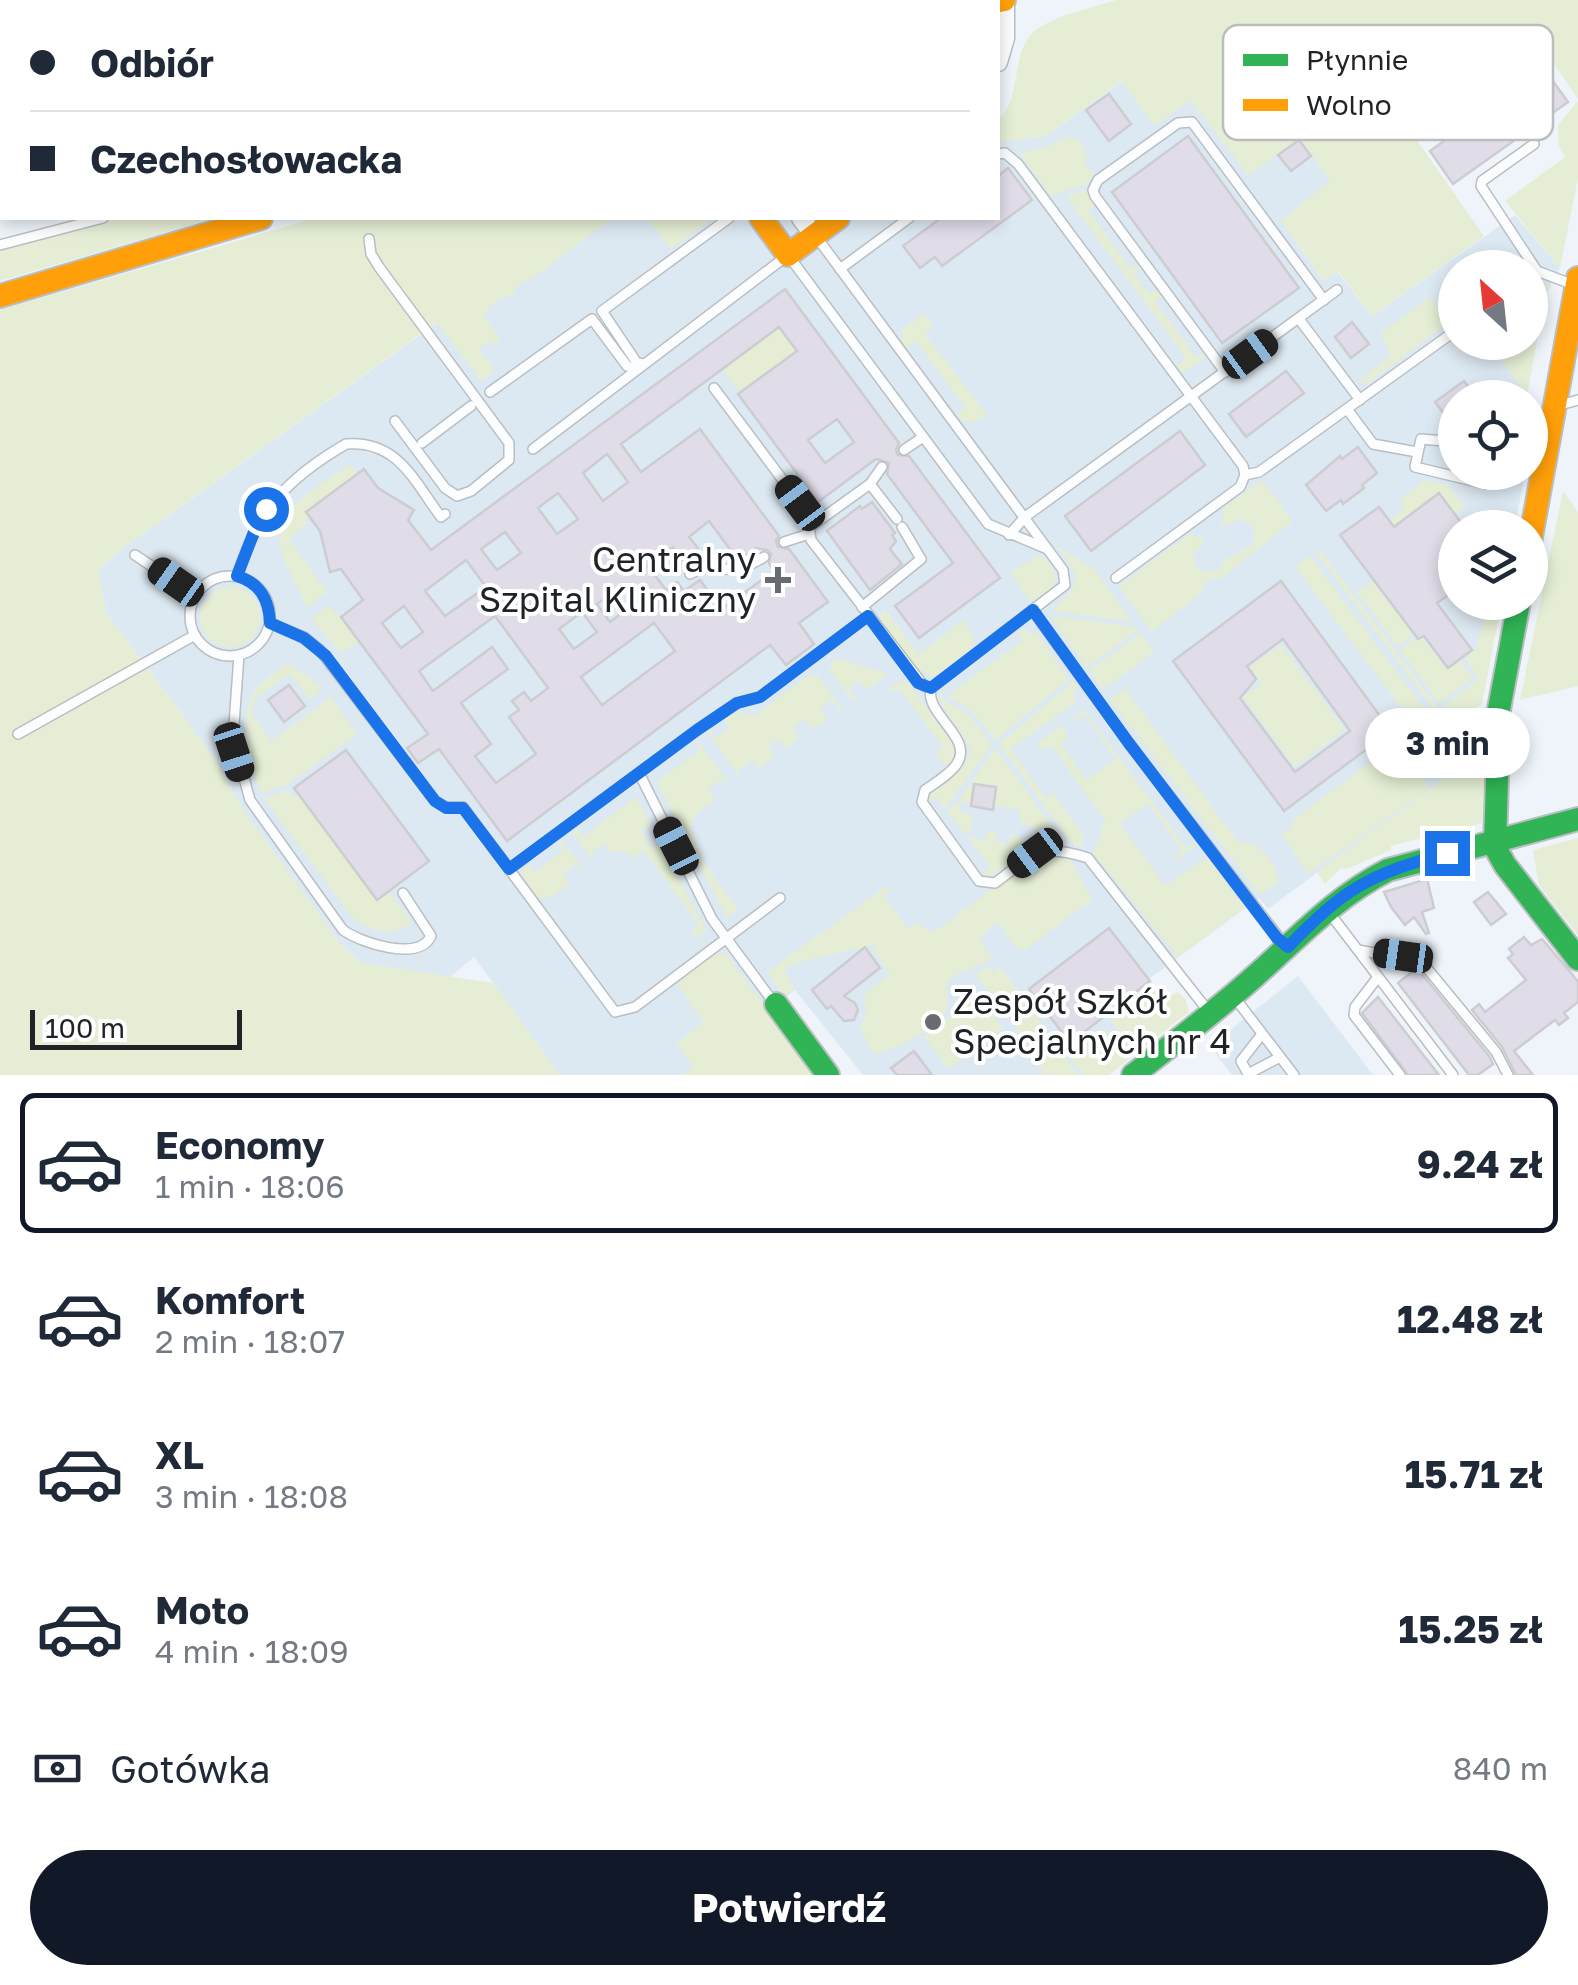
<!DOCTYPE html>
<html lang="pl">
<head>
<meta charset="utf-8">
<style>
	:root { --surface:#fff; --page:#f2f2f3; --text:#1f2937; --muted:#747a83; --line:#e0e1e3; --accent:#111827 }
	body { margin:0; font-family:"Golos Text",sans-serif; background:var(--page); color:var(--text); height:100vh; display:flex; flex-direction:column; font-size:38px; white-space:nowrap }
	* { box-sizing:border-box; margin:0 }
	p { font-size:32px; color:var(--muted) }
	.icon { flex:none; width:55px; height:55px; fill:none; stroke:currentColor; stroke-width:2; stroke-linecap:round; stroke-linejoin:round }
	.map { position:relative; height:1075px; overflow:hidden }
	.drawer { display:flex; flex-direction:column; background:var(--surface); flex:1 }
	.drawer>* { flex:none }
	.guide { position:absolute; left:0px; top:0px; width:1000px; height:220px; box-shadow:0 5px 15px #0003; display:grid; align-content:center; height:220px; padding:0 30px; background:var(--surface) }
	.needle { width:65px; rotate:333deg }
	.buttons { position:absolute; left:1438px; top:250px; display:grid; gap:20px }
	.buttons a { display:grid; place-items:center; width:110px; height:110px; border-radius:50%; background:var(--surface); box-shadow:0 5px 15px #0003; font-size:50px }
	.scale { position:absolute; left:30px; bottom:25px; width:212px; box-sizing:border-box; padding-left:10px; border:5px solid #1f2326; border-top:0; font-size:28px; line-height:35px; white-space:nowrap; color:#1f2326; -webkit-text-stroke:8px #fff; paint-order:stroke }
	.end { position:absolute; width:45px; height:45px; margin:-22px; border:12px solid #1a73e8; background:#fff; box-shadow:0 0 0 5px #fff }
	.from { border-radius:50% }
	.bubble { position:absolute; height:70px; border-radius:35px; background:var(--surface); box-shadow:0 5px 15px #0003; font-size:32px; font-weight:700; line-height:70px; text-align:center }
	.car { position:absolute; width:30px; height:60px; margin:-30px -15px; border-radius:12px; box-shadow:0 0 8px 2px #0007; background:linear-gradient(#222 24%,#8ab4d8 0 40%,#222 0 76%,#8ab4d8 0 86%,#222 0) }
	.guide b { display:flex; align-items:center; gap:35px; height:95px; font-size:38px }
	.guide b+b { border-top:2px solid var(--line) }
	.guide i { width:25px; height:25px; background:var(--text) }
	ul { padding:18px 0 0; list-style:none }
	li { display:flex; align-items:center; gap:30px; height:140px; margin:0 20px 15px; padding:0 10px; border:5px solid transparent; border-radius:15px }
	li div { flex:1 }
	li b { display:block; font-size:38px }
	li em { font-style:normal; font-weight:700 }
	li.active { border-color:var(--accent) }
	li>.icon { width:90px; height:90px; stroke-width:1.5 }
	.pay { display:flex; align-items:center; gap:25px; height:110px; padding:0 30px; font-size:38px }
	.pay p { margin-inline-start:auto }
	.cta { display:flex; gap:20px; margin-top:auto; padding:20px 30px }
	.cta a { flex:1; height:115px; border-radius:60px; background:var(--accent); color:#fff; font-size:40px; font-weight:700; line-height:115px; text-align:center }
	.map>svg:first-child { display:block }
</style>
</head>
<body>
<div class="map">
<svg width="1578" height="1075" viewBox="0 0 1578 1075">
	<rect width="100%" height="100%" fill="#eef4f9"/>
	<g fill="#dde9f2" fill-rule="evenodd">
		<path d="M1122,81L1191,100L1301,139L1331,181L1281,221L1323,280L1337,271L1372,316L1515,215L1560,268L1545,295L1527,394L1529,398H1455V472L1525,473L1515,527L1455,528V602L1501,603L1482,704L1448,728L1470,759L1268,909L1259,898L1149,979L1175,1012L1102,1075H863L795,990L683,1075H560L474,957L450,977L361,963L342,946L245,813L210,752L106,612L98,570L119,551L583,218H998V142L1046,136ZM1455,268H1530V342H1455Z"/>
		<path d="M1298,976L1373,1075H1232L1210,1046Z"/>
	</g>
	<g fill="#e5eed5">
		<path d="M0,0H496L2,2L0,134Z"/>
		<path d="M1116,0H1578V99L1537,39L1409,129L1484,236L1372,316L1338,271L1324,281L1281,221L1330,181L1301,139L1248,175L1191,100L1155,126L1121,81L1046,136L998,142V119C1025,98 1007,47 1040,27C1061,14 1092,8 1116,0Z"/>
		<path d="M1578,101V178L1560,268L1505,201L1565,157L1559,146L1558,125Z"/>
		<path d="M1066,137L1078,140L1087,154L1085,163L1093,176L1087,184L1051,196L1022,157L1024,152L1046,148Z"/>
		<path d="M1087,190L1095,204L1088,211L1129,266L1141,267L1134,273L1149,294L1158,289L1163,296L1155,302L1196,357L1204,352L1207,356L1183,373L1177,365L1186,358L1066,196Z"/>
		<path d="M119,218H214L0,281V251Z"/>
		<path d="M315,218H612L532,279L530,277L514,289L515,292L506,299L503,297L487,309L488,312L483,316L500,339L492,345L489,342L479,349L495,371L481,381L437,322L119,551L98,570L106,612L210,752L245,813L342,946L361,963L493,983L560,1075H0V310Z"/>
		<path d="M646,218H712L671,249Z"/>
		<path d="M1541,284L1552,286L1545,295L1527,395L1489,343L1530,342V286Z"/>
		<path d="M1455,296V318L1368,383H1356L1391,355L1380,334L1430,297L1438,308Z"/>
		<path d="M924,313L933,326L925,334L987,415L974,423L963,420L957,415L965,407L916,341L906,348L902,342L903,329Z"/>
		<path d="M779,327L797,351L740,393L722,369Z"/>
		<path d="M350,464L357,474L307,512L309,516L305,519L308,523L289,539L327,592L308,607C301,598 297,584 290,573C258,516 309,494 350,464Z"/>
		<path d="M1262,480L1293,521L1223,577L1204,582L1202,593L1152,631L1120,588L1123,583L1190,534L1205,541L1193,554L1196,566L1205,573L1219,570L1226,559L1251,546L1255,535L1252,526L1239,519L1222,527L1224,507Z"/>
		<path d="M1424,481L1447,484L1465,508L1457,514L1439,492L1394,525L1390,520L1404,509L1401,498Z"/>
		<path d="M1563,491L1578,512V686L1520,700Z"/>
		<path d="M1057,546L1094,569L1132,622L1052,611C1081,581 1083,582 1057,546Z"/>
		<path d="M1320,550L1439,709L1476,682L1477,675L1465,658L1476,649L1488,603H1501L1482,704L1448,728L1315,551Z"/>
		<path d="M1039,555C1064,571 1060,596 1029,600L1011,573Z"/>
		<path d="M1310,556L1462,759L1447,768L1295,567Z"/>
		<path d="M1372,581L1413,634L1397,646L1357,592Z"/>
		<circle cx="230" cy="617" r="30"/>
		<path d="M327,606L341,617L359,641L342,653L313,622L314,616Z"/>
		<path d="M884,609L919,654L963,620L973,635L972,648L934,677L912,667L879,620Z"/>
		<path d="M1054,616L1135,627L1138,630L1087,667L1053,620Z"/>
		<path d="M1023,630L1037,634L1069,679L995,740L973,712L947,696L1023,640L1018,631Z"/>
		<path d="M1140,634L1155,652L1104,689L1089,670Z"/>
		<path d="M1415,638L1418,641L1423,638L1447,670L1460,661L1473,678L1439,703L1400,650Z"/>
		<path d="M1281,645L1345,730L1295,767L1243,697L1262,684L1250,667Z"/>
		<path d="M835,658L888,674L867,690L859,681L849,689L856,698L853,701L829,669Z"/>
		<path d="M288,662L323,688L310,699L290,674L255,699L252,714L271,741L331,697L357,734L288,784L262,793C249,770 237,707 258,687C266,678 279,670 288,662Z"/>
		<path d="M809,675L818,676L842,709L840,711L831,700L820,709L827,719L813,729L804,719L792,729L799,738L786,748L778,739L768,746L775,755L758,768L752,760L738,770L742,780L707,731L709,729L716,738L729,728L723,719L738,713L756,715Z"/>
		<path d="M899,681L908,683L953,744L955,756L950,764H943L935,754L943,747L899,689L891,694L890,688Z"/>
		<path d="M1074,681L1078,687L1072,693L1077,701L1011,749L1045,798L1053,793L1083,834V847L1072,844L999,744Z"/>
		<path d="M1125,689L1239,843C1258,838 1276,864 1279,882L1260,895L1110,699Z"/>
		<path d="M939,693L944,700L969,715L992,745L945,808L936,797L928,803L929,795L963,768L971,750C963,731 942,714 939,693Z"/>
		<path d="M1084,710L1186,848L1195,843L1197,845L1176,860L1174,857L1182,850L1148,803L1120,824L1165,886L1208,857L1236,897L1242,898L1248,905L1178,957L1093,853L1101,835L1100,829L1106,821L1051,745L1042,751L1036,744L1061,726L1069,737L1060,743L1087,780L1116,759L1085,715L1075,721L1073,718Z"/>
		<path d="M1486,712L1482,823L1391,846V850L1344,870L1342,867L1325,884L1317,872L1470,759L1453,736Z"/>
		<path d="M696,739L732,787L723,779L708,789L715,800C707,806 695,812 692,823C686,844 725,892 738,909L727,918L657,782L700,750Z"/>
		<path d="M1402,739L1425,770L1420,775L1429,788L1308,874L1282,835L1294,824L1293,820Z"/>
		<path d="M995,748L1065,844C1040,838 1039,828 1019,821L1020,810L993,805L996,787L975,784L971,803L959,801L960,812L973,815L970,833L963,832L947,811L959,800Z"/>
		<path d="M288,790L293,797L298,794L395,899L412,923C390,937 369,933 350,915L264,798Z"/>
		<path d="M636,797L651,825L641,830L650,848L660,843L706,930L699,936L690,934L699,925L644,851L633,858L624,851L611,852L603,844L591,853L595,863L572,832L576,829L583,837Z"/>
		<path d="M987,830L996,832L995,842L1009,844L1012,834L1020,838L1022,848L1016,859L987,878L982,874L990,867L967,836L985,841Z"/>
		<path d="M1578,838V935L1539,885L1533,850Z"/>
		<path d="M561,840L585,871L576,864L563,874L569,883L551,897L538,898L524,879L522,871L528,864L535,872L563,851L558,842Z"/>
		<path d="M1054,857L1071,860L1092,900L1025,950L1017,948L997,922L981,936L984,938L981,943L993,959L959,973L946,983C947,990 949,1000 947,1008C942,1026 892,1053 873,1054L860,1026L866,1016L864,994L890,975L874,950L876,944L796,963L784,970L794,989L785,996L767,972L885,887L892,889L884,896L908,929L917,923L933,932C966,912 1019,862 1054,857Z"/>
		<path d="M725,953L816,1075H683L693,1067L677,1043L704,1022L676,983L714,956Z"/>
		<path d="M988,966L995,974L998,966L1007,976L1078,1075H1042L1041,1052L1020,1038L1014,1020L976,976Z"/>
		<path d="M1152,988L1161,1000L1178,992L1186,1000L1189,1012L1109,1075H1083L1068,1054L1082,1044L1090,1055L1102,1046L1095,1034L1103,1028L1111,1038L1119,1032L1111,1021L1144,999L1142,995Z"/>
		<path d="M977,995L1003,1028L949,1069L924,1037Z"/>
	</g>
	<g fill="#e0dce8" stroke="#cccdd1" stroke-width="2.5" fill-rule="evenodd">
		<path d="M1544,69L1568,102L1453,184L1430,151Z"/>
		<path d="M1109,94L1131,124L1109,141L1086,110Z"/>
		<path d="M1188,136L1299,288L1222,343L1112,192Z"/>
		<path d="M1299,140L1311,156L1291,171L1278,155Z"/>
		<path d="M1008,168L1032,200L942,266L935,257L920,268L903,246L941,218H998V176Z"/>
		<path d="M785,289L899,443L896,450L898,455L909,456L1000,578L919,638L895,606L953,563L887,474L889,463L876,459L818,502L738,394L797,351L779,327L621,444L641,472L700,429L779,536L776,541L778,547L789,549L828,602L799,623L814,644L786,665L770,645L507,841L439,749L418,763L407,748L428,734L341,617L363,600L341,569L330,572L320,531L306,512L364,469L378,488L414,510L408,520L431,550ZM837,419L854,442L825,463L808,440ZM607,454L628,482L603,501L583,473ZM558,493L578,519L557,534L538,508ZM709,521L738,560L757,548L767,550L771,554L769,563L774,571L722,609L700,580L684,591L677,582L666,590L648,566L673,547L682,560L698,548L689,537ZM505,532L521,553L497,570L481,549ZM466,560L486,587L445,616L425,591ZM624,584L637,602L610,622L597,604ZM404,606L423,632L401,648L382,623ZM582,612L597,632L574,649L559,629ZM495,616L548,688L531,701L524,692L512,701L519,710L509,717L536,754L496,783L475,756L491,744L461,703L508,669L492,647L433,691L419,671ZM654,623L675,651L602,705L581,677Z"/>
		<path d="M1352,322L1369,344L1351,358L1335,337Z"/>
		<path d="M1286,371L1304,393L1246,437L1229,414Z"/>
		<path d="M1464,381L1476,398H1455V428L1435,402Z"/>
		<path d="M1180,431L1205,465L1091,551L1065,516Z"/>
		<path d="M1358,447L1377,473L1362,485L1364,488L1343,504L1341,500L1326,511L1306,485L1340,456L1342,459Z"/>
		<path d="M1439,493L1465,528H1455V590L1437,603L1472,650L1448,668L1424,636L1418,639L1340,535L1379,507L1394,527Z"/>
		<path d="M872,502L895,533L892,535L896,541L890,549L902,564L870,590L827,531L860,506L862,509Z"/>
		<path d="M1281,581L1391,731L1284,811L1173,661ZM1283,639L1350,731L1295,772L1240,698L1256,679L1247,666Z"/>
		<path d="M289,685L305,706L284,722L268,700Z"/>
		<path d="M346,750L429,861L377,900L294,788Z"/>
		<path d="M974,784L996,787L993,810L971,806Z"/>
		<path d="M1427,879L1434,908L1422,912L1429,933L1426,934L1414,917L1405,925L1391,907L1384,892Z"/>
		<path d="M1488,892L1506,914L1491,925L1474,902Z"/>
		<path d="M1109,928L1150,981L1070,1043L1029,989Z"/>
		<path d="M1524,937L1531,945L1542,939L1572,974L1578,982V1002L1564,1013L1568,1018L1559,1025L1555,1020L1514,1051L1533,1075H1516L1502,1047L1472,1010L1479,1004L1485,1012L1526,980L1508,958L1513,954L1509,949Z"/>
		<path d="M865,947L880,968L844,996L855,1003L858,1010L854,1020L844,1021L831,1006L827,1009L812,990Z"/>
		<path d="M1417,968L1489,1056L1493,1064L1478,1075H1469L1398,983Z"/>
		<path d="M1378,997L1439,1075H1408L1362,1013Z"/>
		<path d="M914,1051L932,1075H897L891,1068Z"/>
	</g>
	<g fill="none" stroke-linecap="round" stroke-linejoin="round">
		<g stroke="#b9bec1" stroke-width="12">
			<g id="lane">
				<path d="M505,2V0"/>
				<path d="M1534,144L1482,181L1481,186L1537,271"/>
				<path d="M998,154L1005,153L1018,164L1243,466L1245,475"/>
				<path d="M369,239L371,254L379,267L509,443V460L471,491L457,496L445,488L395,421"/>
				<path d="M0,245L103,218"/>
				<path d="M840,269L909,218"/>
				<path d="M1530,276L1537,271L1574,285"/>
				<path d="M1299,319L1360,400"/>
				<path d="M644,364L637,363L602,311L729,218"/>
				<path d="M1225,372L1095,196L1093,190L1098,180L1178,123L1192,122L1324,300"/>
				<path d="M714,388L800,503L808,519L811,540L924,686L931,688L1065,585L1063,570L818,239"/>
				<path d="M490,392L592,319L627,366L636,369"/>
				<path d="M1556,406L1578,400"/>
				<path d="M1347,409L1373,444L1417,452"/>
				<path d="M1455,442L1421,439L1415,467L1486,484L1502,472"/>
				<path d="M422,443L471,406"/>
				<path d="M533,449L788,255L988,524L1045,548"/>
				<path d="M904,450L923,437"/>
				<path d="M870,484L882,467"/>
				<path d="M810,527L870,484L897,519"/>
				<path d="M1009,535L1025,517L1337,290"/>
				<path d="M784,542L809,534"/>
				<path d="M135,555L195,595"/>
				<path d="M690,574L706,566C731,572 742,571 764,557"/>
				<circle cx="230" cy="616" r="40"/>
				<path d="M237,576C258,510 286,479 346,444C398,440 414,481 441,517L445,514"/>
				<path d="M1116,578L1240,487L1245,475L1259,472L1455,331"/>
				<path d="M862,607L921,559L902,527"/>
				<path d="M1033,611L1128,742L1284,944"/>
				<path d="M270,623L304,637L319,649L435,801L446,807H463L615,1012L635,1007L780,898"/>
				<path d="M239,655L233,738L250,800L343,930C361,943 419,962 431,936L403,893"/>
				<path d="M931,688C924,715 976,738 956,765C949,775 935,783 925,790L922,802L979,881L995,883C1034,854 1038,842 1088,858L1209,1012"/>
				<path d="M18,734L195,635"/>
				<path d="M639,773L712,919L774,1003"/>
				<path d="M509,869L697,730L737,703L760,697L868,616"/>
				<path d="M1328,911L1453,1075"/>
				<path d="M1358,950L1421,961L1496,1052L1508,1075"/>
				<path d="M1378,977L1355,1007L1354,1015L1400,1075"/>
				<path d="M1235,998L1294,1075"/>
				<path d="M1262,1034L1241,1061L1248,1074L1280,1057"/>
			</g>
		</g>
		<g stroke="#b9bec1" stroke-width="21">
			<g id="street">
				<path d="M608,0L610,2"/>
				<path d="M953,2V0"/>
				<path d="M998,62L1005,38V0"/>
				<path d="M801,218L814,235"/>
			</g>
		</g>
		<g stroke="#b9bec1" stroke-width="26">
			<g id="fast">
				<path d="M1519,602L1499,709L1495,847L1505,865L1578,959"/>
				<path d="M776,1004L828,1075"/>
				<path d="M1133,1075C1174,1043 1216,1011 1254,977C1298,938 1335,897 1388,870L1578,819"/>
			</g>
		</g>
		<g stroke="#b9bec1" stroke-width="26">
			<g id="slow">
				<path d="M995,2L1004,0"/>
				<path d="M761,218L788,255L838,218"/>
				<path d="M0,296L261,218"/>
				<path d="M1530,542L1578,278"/>
			</g>
		</g>
		<use href="#lane" stroke="#fcfdfe" stroke-width="9"/>
		<use href="#street" stroke="#fcfdfe" stroke-width="18"/>
		<use href="#fast" stroke="#30b455" stroke-width="22"/>
		<use href="#slow" stroke="#ff9f0a" stroke-width="22"/>
	</g>
	<g fill="none" stroke-linecap="round" stroke-linejoin="round">
		<path stroke="#1a73e8" stroke-width="12" d="M266,509L254,532L237,576C260,583 269,599 270,623L304,638L326,656L435,801L446,808H463L509,869L697,730L737,703L760,697L868,616L918,683L931,688L1033,610L1128,742L1277,938L1288,947C1345,888 1368,875 1447,853"/>
	</g>
	<g fill="#676c70" stroke="#fff" stroke-width="4">
		<path d="M773 565h10v10h10v10h-10v10h-10v-10h-10v-10h10z"/>
		<circle cx="933" cy="1022" r="10"/>
	</g>
	<g text-anchor="middle" stroke-width="8" stroke-linejoin="round" paint-order="stroke">
		<g font-size="35" fill="#1f2326" stroke="#fff" text-anchor="end">
			<text x="756" y="572">Centralny<tspan x="756" dy="40">Szpital Kliniczny</tspan></text>
			<text x="953" y="1014" text-anchor="start">Zespół Szkół<tspan x="953" dy="40">Specjalnych nr 4</tspan></text>
		</g>
	</g>
	<rect x="1223" y="25" width="330" height="115" rx="15" fill="#fff" stroke="#bcbdbe" stroke-width="2.5"/>
	<rect x="1243" y="54" width="45" height="12" fill="#30b455"/>
	<rect x="1243" y="99" width="45" height="12" fill="#ff9f0a"/>
	<g font-size="28" fill="#1f2326">
		<text x="1306" y="70">Płynnie</text>
		<text x="1306" y="115">Wolno</text>
	</g>
</svg>
<div class="buttons">
<a><svg class="needle" viewBox="-14 -14 28 28"><path d="M0-13l5 13h-10z" fill="#e53935"/><path d="M0 13l5-13h-10z" fill="#747a83"/></svg></a>
<a><svg class="icon" aria-label="locate" viewBox="0 0 24 24"><circle cx="12" cy="12" r="6"/><path d="M12 2v4M12 18v4M2 12h4M18 12h4"/></svg></a>
<a><svg class="icon" aria-label="layers" viewBox="0 0 24 24"><path d="M12 4l9 5-9 5-9-5zM3 14l9 5 9-5"/></svg></a>
</div>
<div class="scale">100 m</div>
<i class="end from" style="left:266px;top:509px"></i>
<i class="end" style="left:1447px;top:853px"></i>
<div class="bubble" style="left:1365px;top:708px;width:165px">3 min</div>
<i class="car" style="left:1250px;top:354px;rotate:54deg"></i>
<i class="car" style="left:800px;top:503px;rotate:323deg"></i>
<i class="car" style="left:176px;top:582px;rotate:305deg"></i>
<i class="car" style="left:234px;top:752px;rotate:162deg"></i>
<i class="car" style="left:676px;top:846px;rotate:333deg"></i>
<i class="car" style="left:1035px;top:853px;rotate:233deg"></i>
<i class="car" style="left:1403px;top:956px;rotate:278deg"></i>
<div class="guide">
<b><i class="from"></i>Odbiór</b>
<b><i></i>Czechosłowacka</b>
</div>
</div>
<section class="drawer">
<ul>
<li class="active"><svg class="icon" aria-label="car" viewBox="0 0 24 24"><path d="M5 17H2v-5l4-1 3-4h7l3 4 3 1v5h-3M9 17h6M6 11h13"/><circle cx="7" cy="17" r="2"/><circle cx="17" cy="17" r="2"/></svg><div><b>Economy</b><p>1 min · 18:06</p></div><em>9.24 zł</em></li>
<li><svg class="icon" aria-label="car" viewBox="0 0 24 24"><path d="M5 17H2v-5l4-1 3-4h7l3 4 3 1v5h-3M9 17h6M6 11h13"/><circle cx="7" cy="17" r="2"/><circle cx="17" cy="17" r="2"/></svg><div><b>Komfort</b><p>2 min · 18:07</p></div><em>12.48 zł</em></li>
<li><svg class="icon" aria-label="car" viewBox="0 0 24 24"><path d="M5 17H2v-5l4-1 3-4h7l3 4 3 1v5h-3M9 17h6M6 11h13"/><circle cx="7" cy="17" r="2"/><circle cx="17" cy="17" r="2"/></svg><div><b>XL</b><p>3 min · 18:08</p></div><em>15.71 zł</em></li>
<li><svg class="icon" aria-label="car" viewBox="0 0 24 24"><path d="M5 17H2v-5l4-1 3-4h7l3 4 3 1v5h-3M9 17h6M6 11h13"/><circle cx="7" cy="17" r="2"/><circle cx="17" cy="17" r="2"/></svg><div><b>Moto</b><p>4 min · 18:09</p></div><em>15.25 zł</em></li>
</ul>
<div class="pay"><svg class="icon" aria-label="cash" viewBox="0 0 24 24"><path d="M3 7h18v10H3z"/><circle cx="12" cy="12" r="2"/></svg>Gotówka<p>840 m</p></div>
<div class="cta"><a>Potwierdź</a></div>
</section>
</body>
</html>
